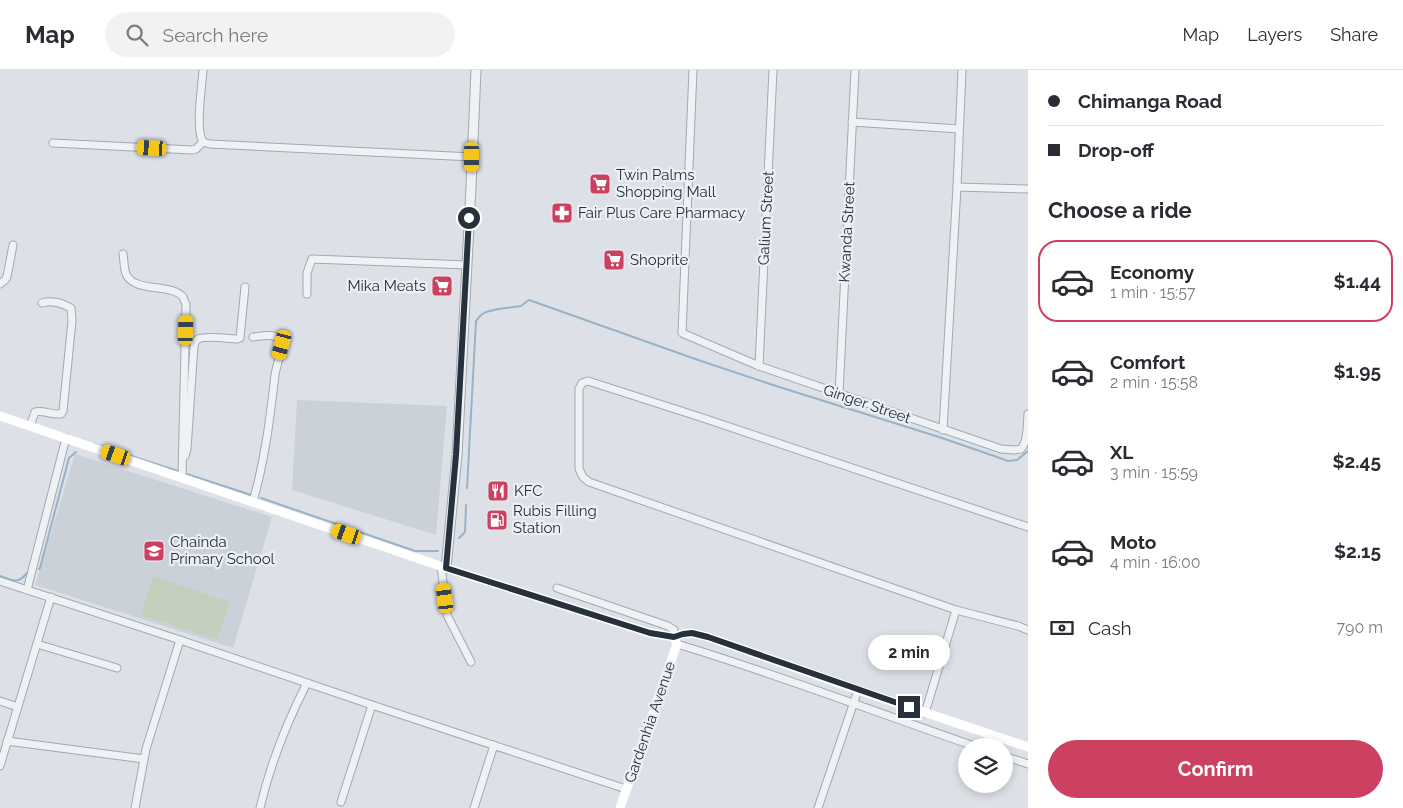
<!DOCTYPE html>
<html lang="en">
<head>
<meta charset="utf-8">
<style>
	:root { --surface:#fff; --page:#f2f2f3; --text:#2b2b33; --muted:#7c7c81; --line:#e1e1e2; --accent:#cc4160 }
	body { margin:0; font-family:Raleway,sans-serif; background:var(--page); color:var(--text); height:100vh; display:flex; flex-direction:column; font-size:19px; white-space:nowrap }
	* { box-sizing:border-box; margin:0 }
	p { font-size:16px; color:var(--muted) }
	.icon { flex:none; width:28px; height:28px; fill:none; stroke:currentColor; stroke-width:2; stroke-linecap:round; stroke-linejoin:round }
	.map { position:relative; flex:1; overflow:hidden }
	.drawer { display:flex; flex-direction:column; background:var(--surface); width:375px }
	.drawer>* { flex:none }
	.guide { display:grid; align-content:center; height:110px; padding:0 20px; background:var(--surface) }
	.controls { position:absolute; left:958px; top:668px; display:grid; gap:10px }
	.controls a { display:grid; place-items:center; width:55px; height:55px; border-radius:50%; background:var(--surface); box-shadow:0 2px 8px #0003; font-size:25px }
	.end { position:absolute; width:22px; height:22px; margin:-11px; border:6px solid #27303d; background:#fff; box-shadow:0 0 0 2px #fff }
	.from { border-radius:50% }
	.bubble { position:absolute; height:35px; border-radius:18px; background:var(--surface); box-shadow:0 2px 8px #0003; font-size:16px; font-weight:700; line-height:35px; text-align:center }
	.car { position:absolute; width:15px; height:30px; margin:-15px -8px; border-radius:6px; box-shadow:0 0 4px 1px #0007; background:linear-gradient(#f5c518 24%,#345 0 40%,#f5c518 0 76%,#345 0 86%,#f5c518 0) }
	.guide b { display:flex; align-items:center; gap:18px; height:48px; font-size:19px }
	.guide b+b { border-top:1px solid var(--line) }
	.guide i { width:12px; height:12px; background:var(--text) }
	ul { padding:0; list-style:none }
	li { display:flex; align-items:center; gap:15px; height:82px; margin:0 10px 8px; padding:0 10px; border:2px solid transparent; border-radius:20px }
	li div { flex:1 }
	li b { display:block; font-size:19px }
	li em { font-style:normal; font-weight:700 }
	li.current { border-color:var(--accent) }
	li>.icon { width:45px; height:45px; stroke-width:1.5 }
	h2 { padding:0 20px; font-size:22px; line-height:60px }
	.pay { display:flex; align-items:center; gap:12px; height:55px; padding:0 20px; font-size:19px }
	.pay p { margin-inline-start:auto }
	.cta { display:flex; gap:10px; margin-top:auto; padding:10px 20px }
	.cta a { flex:1; height:58px; border-radius:30px; background:var(--accent); color:#fff; font-size:20px; font-weight:700; line-height:58px; text-align:center }
	header { display:flex; align-items:center; gap:30px; box-sizing:border-box; height:70px; padding:0 25px; background:var(--surface); border-bottom:1px solid var(--line) }
	header strong { font-size:24px }
	nav { display:flex; gap:28px; margin-inline-start:auto; font-size:18px }
	.search { width:350px; height:45px; background:var(--page); display:flex; align-items:center; gap:12px; box-sizing:border-box; padding:0 18px; border-radius:28px; color:var(--muted); font-size:19px }
	main { display:flex; flex:1; min-height:0 }
	.map>svg:first-child { display:block }
</style>
</head>
<body>
<header>
<strong>Map</strong>
<div class="search"><svg class="icon" aria-label="search" viewBox="0 0 24 24"><circle cx="10" cy="10" r="6"/><path d="M15 15l6 6"/></svg>Search here</div>
<nav><a>Map</a><a>Layers</a><a>Share</a></nav>
</header>
<main>
<div class="map">
<svg width="1028" height="738" viewBox="0 0 1028 738">
	<rect width="100%" height="100%" fill="#dde1e7"/>
	<g fill="#cbd1d9">
		<path d="M297,330L447,336L436,465L292,420Z"/>
		<path d="M75,384L272,447L233,578L35,515Z"/>
	</g>
	<path fill="#c4d0be" d="M153,506L230,532L217,570L141,545Z"/>
	<g fill="none" stroke-linecap="round" stroke-linejoin="round">
		<g stroke="#98b2c7" stroke-width="2">
			<path d="M94,374L178,401"/>
			<path d="M187,404L251,425"/>
			<path d="M467,418L476,251L481,245L486,242L498,239L521,236L529,230L701,291L776,316L939,367L997,387L1008,391L1017,390L1028,381"/>
			<path d="M261,428L415,481H438"/>
			<path d="M459,468L465,462L466,435"/>
			<path d="M39,499L40,498L69,388L76,382"/>
			<path d="M0,506C13,510 17,515 27,503"/>
		</g>
		<g stroke="#a3a8b1" stroke-width="9">
			<g id="minor">
				<path d="M203,0C202,17 195,59 203,72L210,74L472,87"/>
				<path d="M693,0L682,263L759,296L1001,379L1014,380L1021,379C1028,370 1027,356 1028,344"/>
				<path d="M852,52L959,59"/>
				<path d="M53,73L192,80L196,79L203,72"/>
				<path d="M957,117L1028,119"/>
				<path d="M123,184C124,190 124,198 126,204C134,223 172,213 183,227C183,227 185,233 186,234L182,407"/>
				<path d="M0,214L5,210L7,207L13,175"/>
				<path d="M307,224V203L312,189L467,195"/>
				<path d="M759,296L773,0"/>
				<path d="M839,324L855,0"/>
				<path d="M30,356L35,342C43,340 52,345 61,344L63,341L72,251L71,238C61,233 53,230 42,233"/>
				<path d="M943,360L957,117L962,0"/>
				<path d="M185,386L187,379L194,276C195,272 195,271 198,269C207,265 228,269 237,269L240,268L245,217"/>
				<path d="M253,431C265,390 270,348 275,305C277,293 282,282 281,270C274,263 263,266 253,267"/>
				<path d="M1028,457L703,348L588,311L582,313L579,319V399L583,407L589,412L956,540L1018,556L1028,560"/>
				<path d="M441,496L447,545L471,592"/>
				<path d="M0,511L180,570L372,635L626,719"/>
				<path d="M557,518L668,556L674,560V567"/>
				<path d="M27,520L66,368"/>
				<path d="M37,574L117,598"/>
				<path d="M677,574C777,604 875,642 974,676"/>
				<path d="M0,631L18,637"/>
				<path d="M925,643L956,540"/>
				<path d="M7,671L144,689"/>
				<path d="M1004,686L1028,694"/>
				<path d="M0,696L51,527"/>
				<path d="M341,732L372,635"/>
				<path d="M135,738L146,679L180,570"/>
				<path d="M260,738C270,695 287,652 307,613"/>
				<path d="M474,738L494,675"/>
				<path d="M818,738L858,620"/>
			</g>
		</g>
		<g stroke="#a3a8b1" stroke-width="11">
			<path id="tertiary" d="M446,498L457,385L471,117L476,0"/>
		</g>
		<use href="#minor" stroke="#eff2f5" stroke-width="7"/>
		<use href="#tertiary" stroke="#eff2f5" stroke-width="9"/>
		<g stroke="#fff" stroke-width="9">
			<path d="M0,346L446,498L650,563L674,567L683,564L692,563L708,567L858,620L1028,677"/>
			<path d="M620,738L677,574L674,567"/>
		</g>
	</g>
	<g fill="none" stroke-linecap="round" stroke-linejoin="round">
		<path stroke="#27303d" stroke-width="6" d="M469,148L456,385L446,498L650,563L674,567L683,564L692,563L708,567L909,637"/>
	</g>
	<defs>
		<g id="supermarket-square" transform="scale(1.125)"><rect x="-9" y="-9" width="18" height="18" rx="4" fill="#cc4160" stroke="#ecf0f4"/><path d="M-6-5.5h2.5l.6 2H6L4.5 2H-2.5L-4.4-4H-6ZM-1.5 3.2a1.3 1.3 0 1 0 .1 0ZM3 3.2a1.3 1.3 0 1 0 .1 0Z" fill="#fff"/></g>
		<g id="pharmacy-square" transform="scale(1.125)"><rect x="-9" y="-9" width="18" height="18" rx="4" fill="#cc4160" stroke="#ecf0f4"/><path d="M-2-6h4v4h4v4h-4v4h-4v-4h-4v-4h4Z" fill="#fff"/></g>
		<g id="restaurant-square" transform="scale(1.125)"><rect x="-9" y="-9" width="18" height="18" rx="4" fill="#cc4160" stroke="#ecf0f4"/><path d="M-5-6h1v4h1v-4h1v4h1v-4h1v5L-1.5 .5V6h-2V.5L-5-1ZM5-6V6H3V1.5H1.5Q1.5-4 5-6Z" fill="#fff"/></g>
		<g id="fuel-square" transform="scale(1.125)"><rect x="-9" y="-9" width="18" height="18" rx="4" fill="#cc4160" stroke="#ecf0f4"/><path d="M-5.5-6h7V0h2V4h1.3V-2.5L3-4.5l.8-.8L6-3V5H2.5V1h-1V6h-7ZM-4.2-4.7v3.2H.2V-4.7Z" fill="#fff"/></g>
		<g id="school-square" transform="scale(1.125)"><rect x="-9" y="-9" width="18" height="18" rx="4" fill="#cc4160" stroke="#ecf0f4"/><path d="M0-5L7-2L0 1L-7-2ZM-4 1L0 2.5L4 1V4Q0 6-4 4Z" fill="#fff"/></g>
	</defs>
	<g fill-rule="evenodd">
		<use href="#supermarket-square" x="600" y="114"/>
		<use href="#pharmacy-square" x="562" y="143"/>
		<use href="#supermarket-square" x="614" y="190"/>
		<use href="#supermarket-square" x="442" y="216"/>
		<use href="#restaurant-square" x="498" y="421"/>
		<use href="#fuel-square" x="497" y="450"/>
		<use href="#school-square" x="154" y="481"/>
	</g>
	<g text-anchor="middle" stroke-width="4.5" stroke-linejoin="round" paint-order="stroke">
		<g font-size="15" fill="#27303d" stroke="#ecf0f4" text-anchor="start">
			<text x="616" y="110">Twin Palms<tspan x="616" dy="17">Shopping Mall</tspan></text>
			<text x="578" y="148">Fair Plus Care Pharmacy</text>
			<text x="630" y="195">Shoprite</text>
			<text x="426" y="221" text-anchor="end">Mika Meats</text>
			<text x="514" y="426">KFC</text>
			<text x="513" y="446">Rubis Filling<tspan x="513" dy="17">Station</tspan></text>
			<text x="170" y="477">Chainda<tspan x="170" dy="17">Primary School</tspan></text>
		</g>
		<g font-size="15" fill="#27303d" stroke="#ecf0f4">
			<text transform="translate(766 148) rotate(-87)" y="5">Galium Street</text>
			<text transform="translate(847 162) rotate(-87)" y="5">Kwanda Street</text>
			<text transform="translate(867 334) rotate(19)" y="5">Ginger Street</text>
			<text transform="translate(650 652) rotate(-71)" y="5">Gardenhia Avenue</text>
		</g>
	</g>
</svg>
<div class="controls">
<a><svg class="icon" aria-label="layers" viewBox="0 0 24 24"><path d="M12 4l9 5-9 5-9-5zM3 14l9 5 9-5"/></svg></a>
</div>
<i class="end from" style="left:469px;top:148px"></i>
<i class="end" style="left:909px;top:637px"></i>
<div class="bubble" style="left:868px;top:565px;width:82px">2 min</div>
<i class="car" style="left:152px;top:78px;rotate:273deg"></i>
<i class="car" style="left:472px;top:87px;rotate:180deg"></i>
<i class="car" style="left:186px;top:260px;rotate:2deg"></i>
<i class="car" style="left:282px;top:275px;rotate:195deg"></i>
<i class="car" style="left:116px;top:385px;rotate:289deg"></i>
<i class="car" style="left:347px;top:464px;rotate:289deg"></i>
<i class="car" style="left:445px;top:528px;rotate:353deg"></i>
</div>
<section class="drawer">
<div class="guide">
<b><i class="from"></i>Chimanga Road</b>
<b><i></i>Drop-off</b>
</div>
<h2>Choose a ride</h2>
<ul>
<li class="current"><svg class="icon" aria-label="car" viewBox="0 0 24 24"><path d="M5 17H2v-5l4-1 3-4h7l3 4 3 1v5h-3M9 17h6M6 11h13"/><circle cx="7" cy="17" r="2"/><circle cx="17" cy="17" r="2"/></svg><div><b>Economy</b><p>1 min · 15:57</p></div><em>$1.44</em></li>
<li><svg class="icon" aria-label="car" viewBox="0 0 24 24"><path d="M5 17H2v-5l4-1 3-4h7l3 4 3 1v5h-3M9 17h6M6 11h13"/><circle cx="7" cy="17" r="2"/><circle cx="17" cy="17" r="2"/></svg><div><b>Comfort</b><p>2 min · 15:58</p></div><em>$1.95</em></li>
<li><svg class="icon" aria-label="car" viewBox="0 0 24 24"><path d="M5 17H2v-5l4-1 3-4h7l3 4 3 1v5h-3M9 17h6M6 11h13"/><circle cx="7" cy="17" r="2"/><circle cx="17" cy="17" r="2"/></svg><div><b>XL</b><p>3 min · 15:59</p></div><em>$2.45</em></li>
<li><svg class="icon" aria-label="car" viewBox="0 0 24 24"><path d="M5 17H2v-5l4-1 3-4h7l3 4 3 1v5h-3M9 17h6M6 11h13"/><circle cx="7" cy="17" r="2"/><circle cx="17" cy="17" r="2"/></svg><div><b>Moto</b><p>4 min · 16:00</p></div><em>$2.15</em></li>
</ul>
<div class="pay"><svg class="icon" aria-label="cash" viewBox="0 0 24 24"><path d="M3 7h18v10H3z"/><circle cx="12" cy="12" r="2"/></svg>Cash<p>790 m</p></div>
<div class="cta"><a>Confirm</a></div>
</section>
</main>
</body>
</html>
